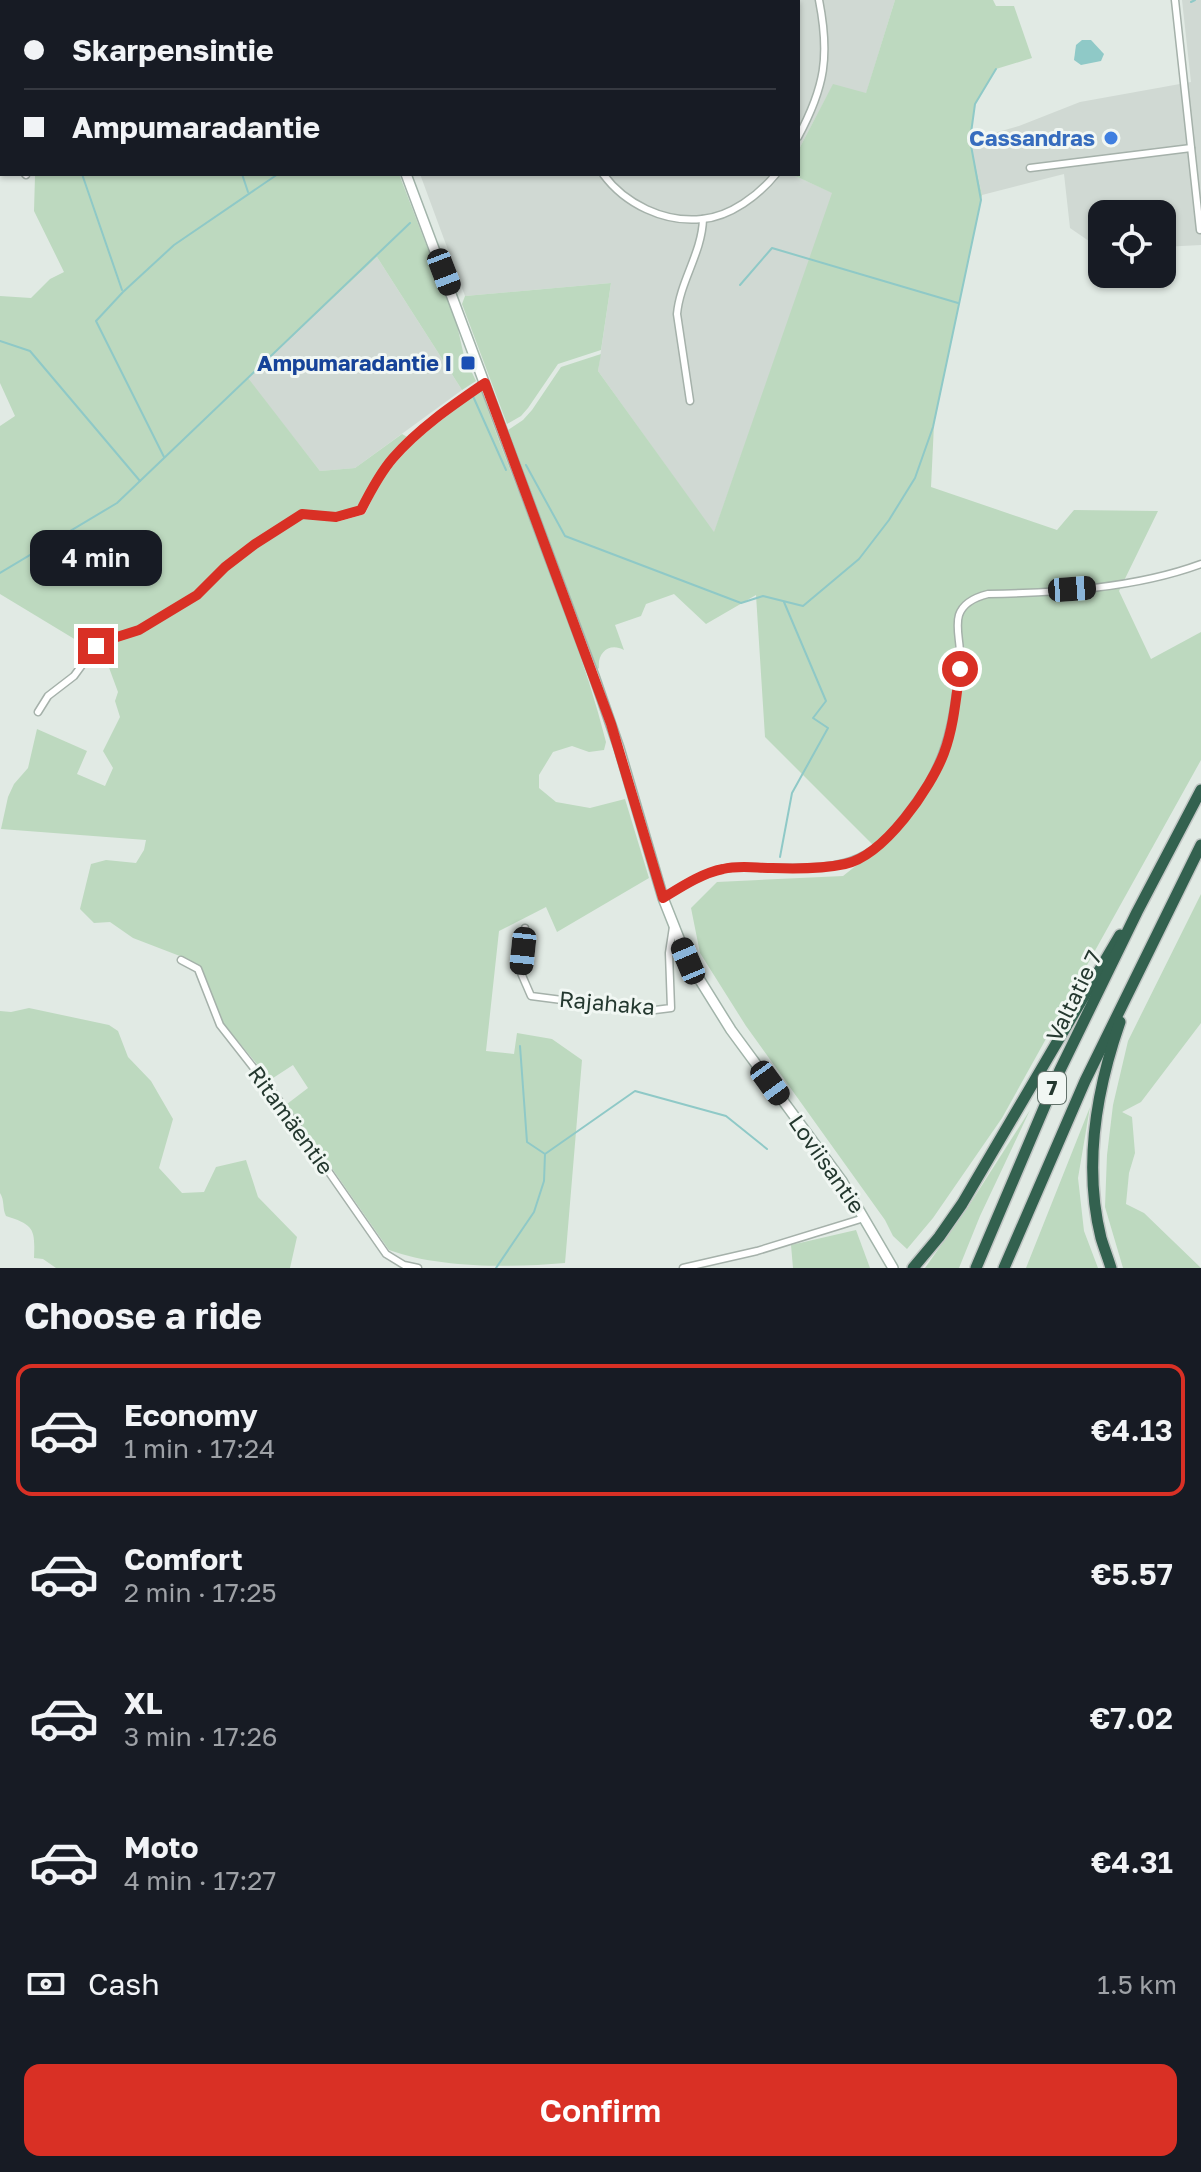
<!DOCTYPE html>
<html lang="en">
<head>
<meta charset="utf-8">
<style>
	:root { --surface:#171b24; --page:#20242c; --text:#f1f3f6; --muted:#9ea1a6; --line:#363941; --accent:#d93025 }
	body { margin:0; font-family:"Golos Text",sans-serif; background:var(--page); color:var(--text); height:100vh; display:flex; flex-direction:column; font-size:30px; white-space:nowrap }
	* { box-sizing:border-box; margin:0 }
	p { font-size:26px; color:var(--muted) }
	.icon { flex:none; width:44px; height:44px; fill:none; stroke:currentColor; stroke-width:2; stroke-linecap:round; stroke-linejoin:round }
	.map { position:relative; height:1268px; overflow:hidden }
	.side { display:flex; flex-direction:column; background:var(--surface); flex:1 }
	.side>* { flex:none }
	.guide { position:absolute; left:0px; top:0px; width:800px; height:176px; box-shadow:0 2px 6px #0004; display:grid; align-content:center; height:176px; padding:0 24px; background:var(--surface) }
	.fabs { position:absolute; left:1088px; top:200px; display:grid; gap:16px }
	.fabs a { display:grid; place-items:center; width:88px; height:88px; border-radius:16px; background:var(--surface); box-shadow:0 2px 6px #0004; font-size:40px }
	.end { position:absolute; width:36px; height:36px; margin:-18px; border:10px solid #d93025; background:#fff; box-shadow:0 0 0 4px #fff }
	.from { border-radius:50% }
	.bubble { position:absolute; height:56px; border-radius:16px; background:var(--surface); box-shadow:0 2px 6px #0004; font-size:26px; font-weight:600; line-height:56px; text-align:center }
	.car { position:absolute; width:24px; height:48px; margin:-24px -12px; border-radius:10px; box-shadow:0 0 6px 2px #0007; background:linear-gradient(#222 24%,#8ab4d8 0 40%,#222 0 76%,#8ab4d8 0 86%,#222 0) }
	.guide b { display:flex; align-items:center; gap:28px; height:76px; font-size:30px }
	.guide b+b { border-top:2px solid var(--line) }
	.guide i { width:20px; height:20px; background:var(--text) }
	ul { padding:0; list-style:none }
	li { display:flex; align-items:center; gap:24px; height:132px; margin:0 16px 12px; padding:0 8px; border:4px solid transparent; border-radius:16px }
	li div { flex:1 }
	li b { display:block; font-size:30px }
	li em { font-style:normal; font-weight:600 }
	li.selected { border-color:var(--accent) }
	li>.icon { width:72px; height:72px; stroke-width:1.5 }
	h2 { padding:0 24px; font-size:36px; line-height:96px }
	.pay { display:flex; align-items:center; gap:20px; height:88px; padding:0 24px; font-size:30px }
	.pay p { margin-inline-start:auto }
	.button { display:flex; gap:16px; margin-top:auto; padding:16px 24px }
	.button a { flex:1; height:92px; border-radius:16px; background:var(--accent); color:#fff; font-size:32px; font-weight:600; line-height:92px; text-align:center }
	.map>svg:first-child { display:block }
</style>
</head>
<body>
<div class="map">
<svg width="1201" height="1268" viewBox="0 0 1201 1268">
	<rect width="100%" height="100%" fill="#e1eae4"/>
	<g fill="#d0d9d3">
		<path d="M357,0H895L866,94L833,85L798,151V2H358Z"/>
		<path d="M1182,0H1201V245L1162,247V214H1102V250L1070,228L1064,174L982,195L970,140L1019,126L1080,102L1191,82Z"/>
		<path d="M420,174H791L833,193L714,533L598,371L611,283L465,296Z"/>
		<path d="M377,257L462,390L355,468L320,471L247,378Z"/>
	</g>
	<g fill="#bdd9bf">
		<path d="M0,0H331L332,2H2V96L0,95Z"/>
		<path d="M895,0H993L996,6H1014L1032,58L996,69L975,104L970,140L982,195L934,424L931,487L1057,530L1074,510L1158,511L1119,591L1151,659L1201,632V760L1002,1118L933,1218L907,1249L893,1236L885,1220L746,1026L700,953L691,908L717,882L843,876L877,849L765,737L756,595L706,624L674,594L646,604L641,616L615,625L624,650C610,642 597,652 599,668L597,669L508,430L523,420L532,410L561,367L601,354L598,371L714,532L832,193L791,174H798V151L833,84L866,93Z"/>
		<path d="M34,174H399L457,325L464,356L476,381L462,390L377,257L248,378L320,471L355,468L402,434L409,438C387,458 372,479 359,506L336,513L302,510L252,541L222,564L195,591L139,626L81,643L0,594V426L15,416L0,383V296L31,298L50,279L64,272L34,211L35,176Z"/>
		<path d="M611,283L601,350L558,364L528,408L521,416L507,424L462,304L465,296Z"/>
		<path d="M481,390C521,508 576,622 606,742L604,750L589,752L572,746L553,752L539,775V788L556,802L590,808L625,799L649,878L557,932L546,907L499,931L486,1051L514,1054L517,1033L552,1039L582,1060L565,1263C511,1268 438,1268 389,1250L287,1104L308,1088L293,1065L270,1080L223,1023L202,968L185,958L133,938L110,922L94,923L80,909L91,864L106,860L136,863L144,850L146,840L1,829L8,797L14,784L28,768L37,729L87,751L77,774L105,786L113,768L103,751L120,717L115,701L118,692L101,646L140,634L200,598L229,568L262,544L303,518L337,522L365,514C374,495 383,476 398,460C421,433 453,412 481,390Z"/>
		<path d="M1201,894V1023L1141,1102L1122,1112L1132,1117L1135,1153L1129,1173L1126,1204L1144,1213L1201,1268H1123L1105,1207L1107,1155L1113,1105L1128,1041Z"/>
		<path d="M29,1008L109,1025L118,1031L128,1057L151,1081L173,1119L159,1168L182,1193L204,1192L216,1167L246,1160L258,1197L297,1237L290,1268H56L43,1259L34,1258C35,1230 35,1225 6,1216C2,1208 5,1201 0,1193V1011L11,1012Z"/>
		<path d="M1090,1107L1078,1178L1084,1231L1098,1268H1026Z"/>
		<path d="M1030,1110L980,1216L959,1268H925L968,1207Z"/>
		<path d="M856,1230L870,1268H793L791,1245Z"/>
	</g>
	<path fill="#8fc9c7" d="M1082,40H1091L1104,54L1101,61L1081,65L1074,60L1076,45Z"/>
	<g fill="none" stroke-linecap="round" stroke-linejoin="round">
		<g stroke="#8fc9c7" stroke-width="2">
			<path d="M1191,2L1195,0"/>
			<path d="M0,87L2,88"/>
			<path d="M82,174L122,290"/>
			<path d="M242,174L248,192"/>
			<path d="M740,285L772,248L958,303"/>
			<path d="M0,341L30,351L140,481"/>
			<path d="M472,394L506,470"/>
			<path d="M164,457L96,321L123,292L174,245L278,174"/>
			<path d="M526,465L565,536L741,603L763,596L803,606L859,559L889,520L915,478L933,427L981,200L970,140L975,104L996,69"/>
			<path d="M0,573L117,503L410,223"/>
			<path d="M780,857L792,793L828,728L813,718L826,701L784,602"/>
			<path d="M545,1154L635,1091L726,1116L767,1149"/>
			<path d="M496,1268L534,1212L544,1181L545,1154L527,1142L520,1046"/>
		</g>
		<g stroke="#a5b1aa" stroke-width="9">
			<g id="minor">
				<path d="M532,0V2"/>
				<path d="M1175,0L1200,230"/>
				<path d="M749,2L762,0"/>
				<path d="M798,137C825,87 830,56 819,0"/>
				<path d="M0,150L2,152"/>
				<path d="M1030,168L1191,148"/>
				<path d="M25,174L26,175"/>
				<path d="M603,174C625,204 664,223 702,219C730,217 759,195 776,174"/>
				<path d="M690,401L677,314C680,281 702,253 703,219"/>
				<path d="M38,712L48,696L74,676L98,643L139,630L197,595L225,567L255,544L302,514L336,517L361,510C370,492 380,473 393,458C419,428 453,405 485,383"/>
				<path d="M663,898C681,887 702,873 723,869C739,865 756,868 772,868C853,869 873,864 920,796C942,765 951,732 956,694C958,682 960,670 960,658C961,644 955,628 959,615C963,603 976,597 988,594C1057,593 1136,588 1201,564"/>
				<path d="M525,928L521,973L531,996L647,1011L671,1008L669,953L673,927"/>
				<path d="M181,960L198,969L220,1025L278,1099L386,1254L404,1265L418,1268"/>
				<path d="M683,1268L757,1251L864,1218"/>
			</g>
		</g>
		<g stroke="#a2b4aa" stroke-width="12">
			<g id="secondary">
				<path d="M341,0L342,2"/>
				<path d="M406,174L594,676L619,748L663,898L688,961L731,1030L842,1181L893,1268"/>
			</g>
		</g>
		<g stroke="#c2c7c5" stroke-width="14">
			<g id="motorway">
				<path d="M913,1268L939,1237L962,1204L1120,935"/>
				<path d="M976,1268L1060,1070L1137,912L1201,790"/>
				<path d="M1004,1268L1085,1081L1201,845"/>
				<path d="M1111,1268C1108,1258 1104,1248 1101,1238C1083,1166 1096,1091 1120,1022"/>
			</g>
		</g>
		<use href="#minor" stroke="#fff" stroke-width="6"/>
		<use href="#secondary" stroke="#fff" stroke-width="9"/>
		<use href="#motorway" stroke="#33614f" stroke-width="11"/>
	</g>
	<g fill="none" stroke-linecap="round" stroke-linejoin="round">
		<path stroke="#d93025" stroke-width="10" d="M96,646L98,643L139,630L197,595L225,567L255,544L302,514L336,517L361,510C370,492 380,473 393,458C419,428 453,405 485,383L611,724L663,898C681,887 702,873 723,869C739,865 756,868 772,868C796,869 821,869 845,864C884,856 931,788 944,753C954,726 956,697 960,669"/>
	</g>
	<circle fill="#3f7fe0" stroke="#f1f7f3" stroke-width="3" cx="1111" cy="138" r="8"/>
	<rect fill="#1a4fb4" stroke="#f1f7f3" stroke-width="3" x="460" y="355" width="16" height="16" rx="4"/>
	<g text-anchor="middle" stroke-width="6" stroke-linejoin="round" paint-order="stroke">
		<rect fill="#f1f7f3" stroke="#62716a" stroke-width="2" x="1038" y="1072" width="28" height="32" rx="6"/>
		<g font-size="20" font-weight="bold" fill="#24382f">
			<text x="1052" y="1095">7</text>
		</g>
		<g font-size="22" font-weight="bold" fill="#366cbe" stroke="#f1f7f3" text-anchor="end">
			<text x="1095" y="146">Cassandras</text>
		</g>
		<g font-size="22" font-weight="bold" fill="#164399" stroke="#f1f7f3" text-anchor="end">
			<text x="452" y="371">Ampumaradantie I</text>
		</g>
		<g font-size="22" fill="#24382f" stroke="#f1f7f3">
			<text transform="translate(1074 996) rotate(-64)" y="8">Valtatie 7</text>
			<text transform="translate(607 1003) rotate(5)" y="8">Rajahaka</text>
			<text transform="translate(291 1120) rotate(54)" y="8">Ritamäentie</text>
			<text transform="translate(827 1164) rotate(55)" y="8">Loviisantie</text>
		</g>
	</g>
</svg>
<div class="fabs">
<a><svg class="icon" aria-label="locate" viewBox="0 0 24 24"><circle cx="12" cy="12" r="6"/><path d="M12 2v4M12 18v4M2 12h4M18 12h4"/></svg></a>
</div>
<i class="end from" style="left:960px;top:669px"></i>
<i class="end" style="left:96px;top:646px"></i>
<div class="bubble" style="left:30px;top:530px;width:132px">4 min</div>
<i class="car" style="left:444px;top:272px;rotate:159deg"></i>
<i class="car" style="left:1072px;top:589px;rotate:86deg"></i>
<i class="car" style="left:523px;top:951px;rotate:186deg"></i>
<i class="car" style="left:688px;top:961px;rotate:337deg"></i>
<i class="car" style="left:770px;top:1083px;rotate:144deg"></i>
<div class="guide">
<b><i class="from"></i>Skarpensintie</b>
<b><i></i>Ampumaradantie</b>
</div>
</div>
<section class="side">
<h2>Choose a ride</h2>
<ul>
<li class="selected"><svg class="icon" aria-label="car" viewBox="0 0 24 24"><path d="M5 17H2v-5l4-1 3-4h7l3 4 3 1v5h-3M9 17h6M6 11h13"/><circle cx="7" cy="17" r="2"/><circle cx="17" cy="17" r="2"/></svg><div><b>Economy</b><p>1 min · 17:24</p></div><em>€4.13</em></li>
<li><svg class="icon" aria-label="car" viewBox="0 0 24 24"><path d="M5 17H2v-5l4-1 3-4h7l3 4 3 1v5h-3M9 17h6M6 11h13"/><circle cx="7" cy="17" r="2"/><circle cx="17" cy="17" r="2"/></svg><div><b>Comfort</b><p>2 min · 17:25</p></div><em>€5.57</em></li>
<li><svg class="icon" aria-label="car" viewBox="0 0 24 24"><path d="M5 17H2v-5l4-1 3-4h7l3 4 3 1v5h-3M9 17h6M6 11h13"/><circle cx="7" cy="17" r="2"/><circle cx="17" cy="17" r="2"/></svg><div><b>XL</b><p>3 min · 17:26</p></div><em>€7.02</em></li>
<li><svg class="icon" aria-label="car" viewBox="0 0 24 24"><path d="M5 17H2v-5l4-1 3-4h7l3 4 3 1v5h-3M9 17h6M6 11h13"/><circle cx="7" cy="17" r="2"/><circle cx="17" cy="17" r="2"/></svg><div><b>Moto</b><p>4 min · 17:27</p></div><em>€4.31</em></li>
</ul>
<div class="pay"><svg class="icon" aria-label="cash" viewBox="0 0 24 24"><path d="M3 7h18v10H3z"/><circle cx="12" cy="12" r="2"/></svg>Cash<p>1.5 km</p></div>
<div class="button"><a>Confirm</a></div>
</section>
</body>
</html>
